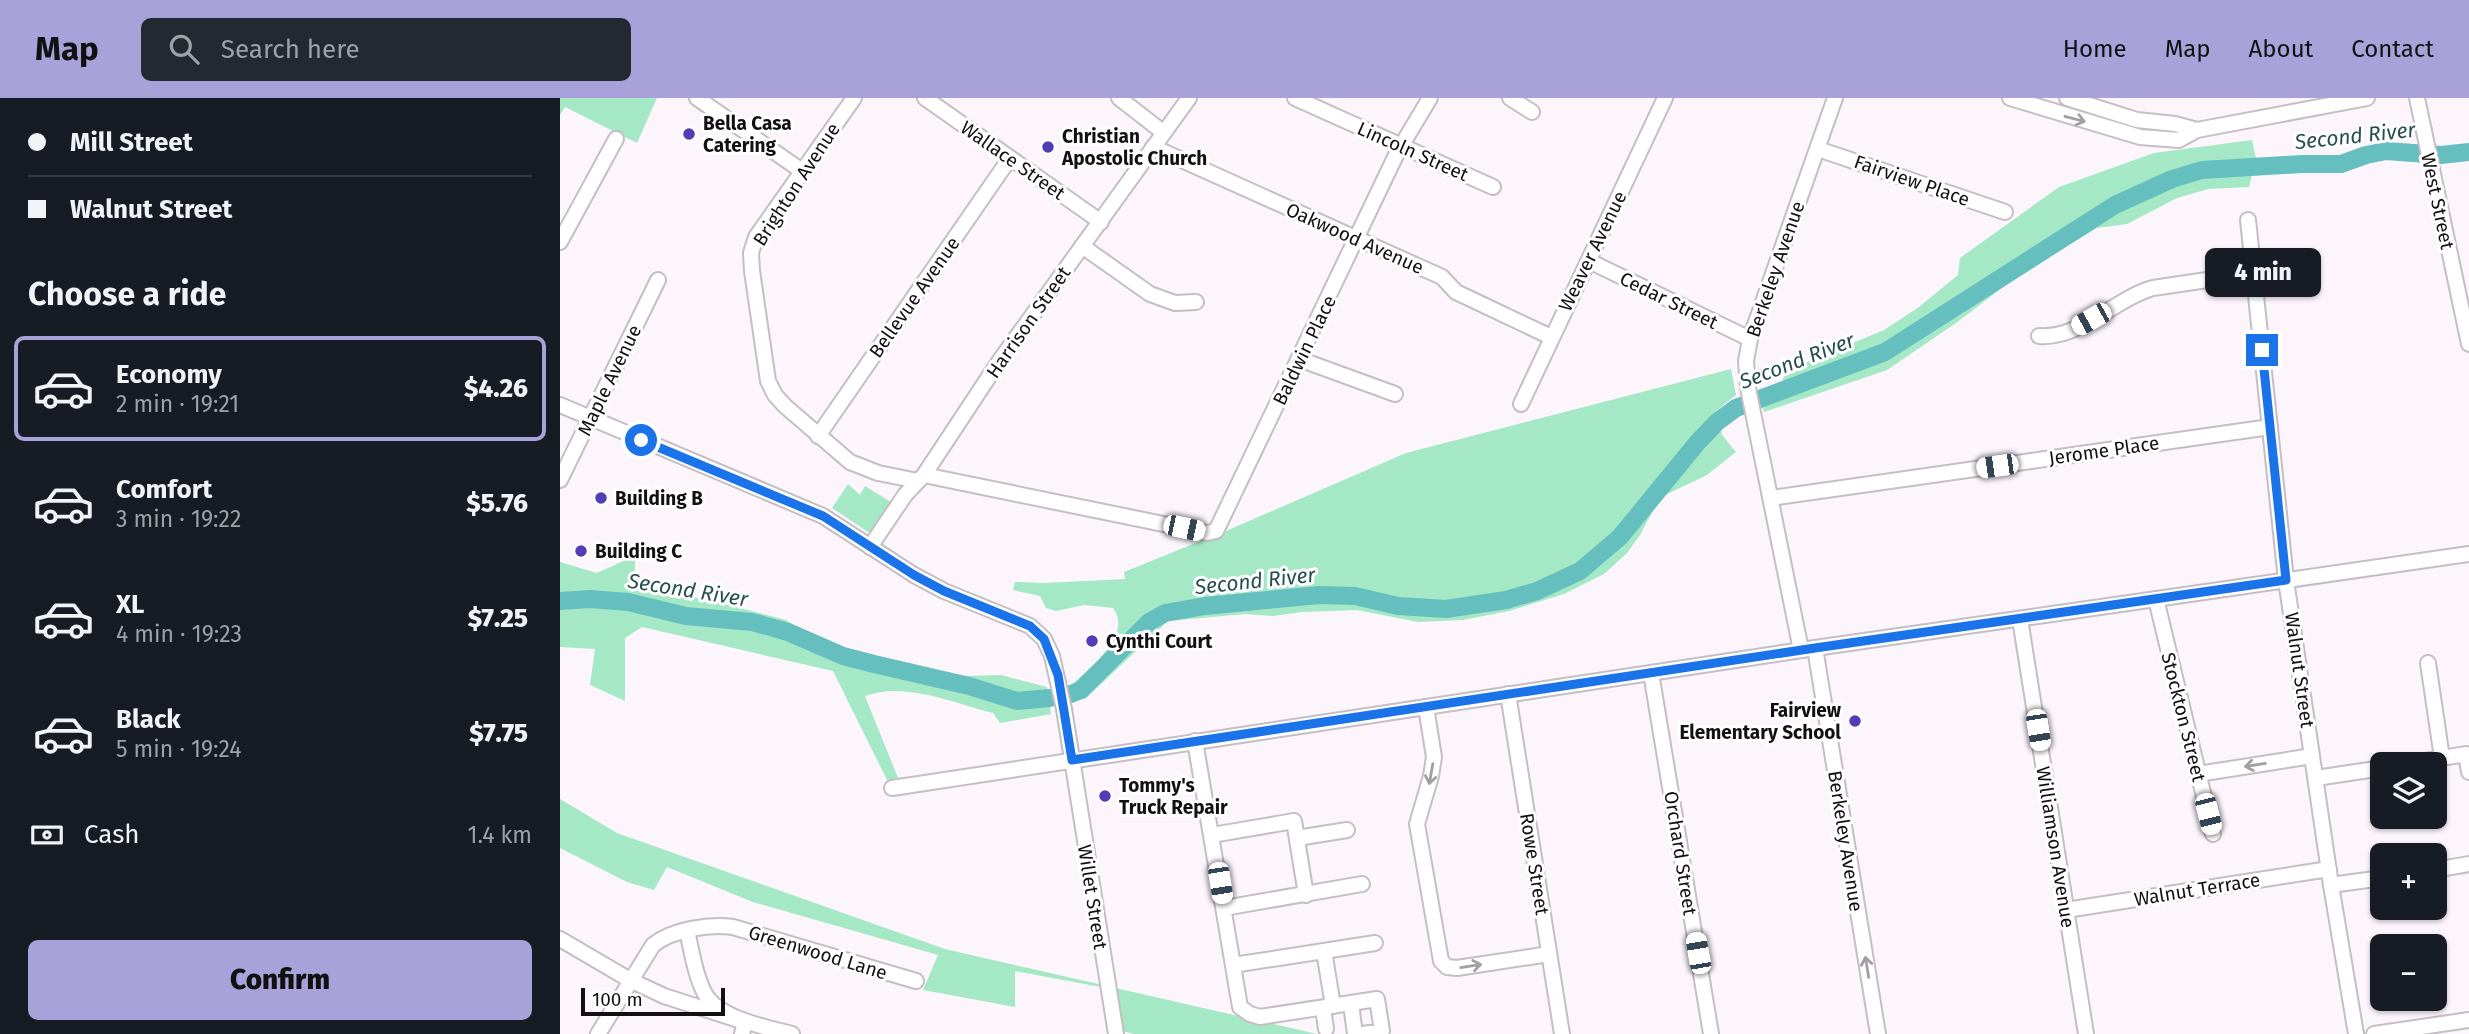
<!DOCTYPE html>
<html lang="en">
<head>
<meta charset="utf-8">
<style>
	:root { --surface:#171b24; --page:#242831; --text:#f1f3f6; --muted:#9ea1a6; --line:#363941; --accent:#a9a1d9 }
	body { margin:0; font-family:"Fira Sans",sans-serif; background:var(--page); color:var(--text); height:100vh; display:flex; flex-direction:column; font-size:26px; white-space:nowrap }
	* { box-sizing:border-box; margin:0 }
	p { font-size:23px; color:var(--muted) }
	.icon { flex:none; width:38px; height:38px; fill:none; stroke:currentColor; stroke-width:2; stroke-linecap:round; stroke-linejoin:round }
	.map { position:relative; flex:1; overflow:hidden }
	.panel { display:flex; flex-direction:column; background:var(--surface); width:560px }
	.panel>* { flex:none }
	.top-card { display:grid; align-content:center; height:154px; padding:0 28px; background:var(--surface) }
	.buttons { position:absolute; left:1810px; top:654px; display:grid; gap:14px }
	.buttons a { display:grid; place-items:center; width:77px; height:77px; border-radius:10px; background:var(--surface); box-shadow:0 2px 5px #0004; font-size:35px }
	.scale { position:absolute; left:21px; bottom:18px; width:144px; box-sizing:border-box; padding-left:7px; border:4px solid #121013; border-top:0; font-size:19px; line-height:24px; white-space:nowrap; color:#121013; -webkit-text-stroke:5px #fff; paint-order:stroke }
	.end { position:absolute; width:32px; height:32px; margin:-16px; border:9px solid #1a73e8; background:#fff; box-shadow:0 0 0 4px #fff }
	.from { border-radius:50% }
	.bubble { position:absolute; height:49px; border-radius:10px; background:var(--surface); box-shadow:0 2px 5px #0004; font-size:23px; font-weight:800; line-height:49px; text-align:center }
	.car { position:absolute; width:21px; height:42px; margin:-21px -10px; border-radius:9px; box-shadow:0 0 5px 2px #0007; background:linear-gradient(#fff 24%,#345 0 40%,#fff 0 76%,#345 0 86%,#fff 0) }
	.top-card b { display:flex; align-items:center; gap:24px; height:66px; font-size:26px }
	.top-card b+b { border-top:2px solid var(--line) }
	.top-card i { width:18px; height:18px; background:var(--text) }
	ul { padding:0; list-style:none }
	li { display:flex; align-items:center; gap:21px; height:105px; margin:0 14px 10px; padding:0 14px; border:4px solid transparent; border-radius:10px }
	li div { flex:1 }
	li b { display:block; font-size:26px }
	li em { font-style:normal; font-weight:800 }
	li.selected { border-color:var(--accent) }
	li>.icon { width:63px; height:63px; stroke-width:1.5 }
	h2 { padding:0 28px; font-size:32px; line-height:84px }
	.pay { display:flex; align-items:center; gap:18px; height:77px; padding:0 28px; font-size:26px }
	.pay p { margin-inline-start:auto }
	.button { display:flex; gap:14px; margin-top:auto; padding:14px 28px }
	.button a { flex:1; height:80px; border-radius:10px; background:var(--accent); color:#111; font-size:28px; font-weight:800; line-height:80px; text-align:center }
	header { display:flex; align-items:center; gap:42px; box-sizing:border-box; height:98px; padding:0 35px; background:var(--accent); color:#111 }
	header strong { font-size:33px }
	nav { display:flex; gap:38px; margin-inline-start:auto; font-size:24px }
	.search { width:490px; height:63px; background:var(--page); display:flex; align-items:center; gap:18px; box-sizing:border-box; padding:0 24px; border-radius:10px; color:var(--muted); font-size:26px }
	main { display:flex; flex:1; min-height:0 }
	.map>svg:first-child { display:block }
</style>
</head>
<body>
<header>
<strong>Map</strong>
<div class="search"><svg class="icon" aria-label="search" viewBox="0 0 24 24"><circle cx="10" cy="10" r="6"/><path d="M15 15l6 6"/></svg>Search here</div>
<nav><a>Home</a><a>Map</a><a>About</a><a>Contact</a></nav>
</header>
<main>
<section class="panel">
<div class="top-card">
<b><i class="from"></i>Mill Street</b>
<b><i></i>Walnut Street</b>
</div>
<h2>Choose a ride</h2>
<ul>
<li class="selected"><svg class="icon" aria-label="car" viewBox="0 0 24 24"><path d="M5 17H2v-5l4-1 3-4h7l3 4 3 1v5h-3M9 17h6M6 11h13"/><circle cx="7" cy="17" r="2"/><circle cx="17" cy="17" r="2"/></svg><div><b>Economy</b><p>2 min · 19:21</p></div><em>$4.26</em></li>
<li><svg class="icon" aria-label="car" viewBox="0 0 24 24"><path d="M5 17H2v-5l4-1 3-4h7l3 4 3 1v5h-3M9 17h6M6 11h13"/><circle cx="7" cy="17" r="2"/><circle cx="17" cy="17" r="2"/></svg><div><b>Comfort</b><p>3 min · 19:22</p></div><em>$5.76</em></li>
<li><svg class="icon" aria-label="car" viewBox="0 0 24 24"><path d="M5 17H2v-5l4-1 3-4h7l3 4 3 1v5h-3M9 17h6M6 11h13"/><circle cx="7" cy="17" r="2"/><circle cx="17" cy="17" r="2"/></svg><div><b>XL</b><p>4 min · 19:23</p></div><em>$7.25</em></li>
<li><svg class="icon" aria-label="car" viewBox="0 0 24 24"><path d="M5 17H2v-5l4-1 3-4h7l3 4 3 1v5h-3M9 17h6M6 11h13"/><circle cx="7" cy="17" r="2"/><circle cx="17" cy="17" r="2"/></svg><div><b>Black</b><p>5 min · 19:24</p></div><em>$7.75</em></li>
</ul>
<div class="pay"><svg class="icon" aria-label="cash" viewBox="0 0 24 24"><path d="M3 7h18v10H3z"/><circle cx="12" cy="12" r="2"/></svg>Cash<p>1.4 km</p></div>
<div class="button"><a>Confirm</a></div>
</section>
<div class="map">
<svg width="1909" height="936" viewBox="0 0 1909 936">
	<rect width="100%" height="100%" fill="#fcf5fc"/>
	<g fill="#a4e8c6">
		<path d="M0,0H97L77,45L5,9L0,17Z"/>
		<path d="M1692,42L1696,61L1689,89L1648,91L1617,100L1567,126L1537,130L1459,177L1396,225L1327,272L1204,314L1200,292L1222,284L1226,273L1324,232L1359,209L1398,177L1400,160L1499,89L1594,55Z"/>
		<path d="M1171,271L1176,297L1155,314L1162,337L1176,354L1147,377L1105,397L1095,409L1080,437L1067,455L1044,476L1004,496L949,513L903,522L858,524L797,512L742,514L713,518L685,516L608,523L525,601H513L510,588C527,572 574,537 553,510L524,507L496,513L486,510L480,498L453,492L455,484L485,485L565,481L564,474L643,442L651,443L666,433L846,355Z"/>
		<path d="M288,386L300,397L305,388L331,404L311,433L308,434L272,410Z"/>
		<path d="M68,461H75V487L153,503L226,522L247,536L295,554L337,565L406,578L441,577L487,589L491,616L440,625L433,615C393,605 345,583 305,598L338,680L327,682L273,573L82,529L65,540V603L30,587L35,551L0,549V464L37,475Z"/>
		<path d="M0,701L57,735L385,851L757,936H574L555,931L541,889L455,873V909L363,892L378,857L193,804L107,769L94,792L67,784L0,750Z"/>
	</g>
	<g fill="none" stroke-linecap="round" stroke-linejoin="round">
		<g stroke="#66bfbf" stroke-width="18">
			<path d="M0,503L30,501L68,504L126,518L192,524L228,534L283,558L314,566L409,588L457,603L490,600"/>
			<path d="M511,596L521,592L589,524L605,515L645,508L759,497L795,498L838,508L886,511L946,502L977,493L1020,473L1060,439L1137,345L1157,324L1176,310L1325,254L1555,107L1612,81L1642,72L1742,66H1781L1806,57L1826,53L1881,57L1909,54"/>
		</g>
		<g stroke="#c5bec5" stroke-width="18">
			<g id="minor">
				<path d="M137,0L242,73"/>
				<path d="M294,0L196,139L191,155L192,173L208,283L215,297L225,308L290,364L318,375L358,383"/>
				<path d="M365,0L541,124"/>
				<path d="M559,0L604,35"/>
				<path d="M735,0L933,89"/>
				<path d="M950,0L972,14"/>
				<path d="M1450,0L1580,39L1619,42L1637,32L1807,0"/>
				<path d="M1507,0L1577,22L1615,26L1637,32"/>
				<path d="M1857,0L1909,246"/>
				<path d="M593,49L882,179L896,194L991,239"/>
				<path d="M1258,51L1445,114"/>
				<path d="M1688,122L1726,482L1771,787L1796,936"/>
				<path d="M0,144L56,41"/>
				<path d="M522,148L590,196L615,205L636,204"/>
				<path d="M1029,163L1190,241"/>
				<path d="M1479,238C1521,241 1554,201 1593,190L1694,175"/>
				<path d="M739,261L835,296"/>
				<path d="M961,306L1105,0"/>
				<path d="M0,307L263,418L354,477L384,493L470,528L484,541L492,558L504,611L556,936"/>
				<path d="M258,338L450,60"/>
				<path d="M364,377L647,435L656,433L837,55L870,0"/>
				<path d="M0,382L98,182"/>
				<path d="M1211,400L1710,329"/>
				<path d="M310,449L345,397L364,377L438,265L629,0"/>
				<path d="M1596,501L1653,736"/>
				<path d="M1460,521L1526,936"/>
				<path d="M1255,550L1318,936"/>
				<path d="M1241,552L1188,290L1186,263L1190,241L1275,0"/>
				<path d="M1868,565L1882,660"/>
				<path d="M1091,575L1151,936"/>
				<path d="M948,596L1002,936"/>
				<path d="M866,609L874,659L871,678L857,726L881,863L887,869L897,870L989,856"/>
				<path d="M635,643L680,909L690,916L700,919L817,901L822,933L803,936"/>
				<path d="M1841,667L1906,656L1909,674"/>
				<path d="M1638,676L1752,658"/>
				<path d="M1756,680L1822,670"/>
				<path d="M332,690L1255,550L1909,456"/>
				<path d="M652,737L734,723L746,797"/>
				<path d="M737,740L787,732"/>
				<path d="M1874,772L1909,766"/>
				<path d="M1771,787L1822,780"/>
				<path d="M664,810L802,786"/>
				<path d="M1506,812L1769,771"/>
				<path d="M127,833C132,854 135,877 145,896C159,921 206,929 232,936"/>
				<path d="M0,841L70,882L104,898L185,924L182,936"/>
				<path d="M764,853L815,845"/>
				<path d="M673,867L764,853L773,908"/>
				<path d="M791,906L795,936"/>
				<path d="M763,910L766,931"/>
				<path d="M38,936L93,847C113,831 149,826 173,829L356,883"/>
				<path d="M1814,936L1909,922"/>
			</g>
		</g>
		<use href="#minor" stroke="#fff" stroke-width="14"/>
	</g>
	<defs><path id="oneway-shaft" d="M-6 0H5M1.5-3L5.5 0L1.5 3" fill="none" stroke-width="1.6" stroke-linecap="round" stroke-linejoin="round" transform="scale(1.75)"/></defs>
	<g stroke="#a09fa1">
		<use href="#oneway-shaft" transform="translate(1515 21) rotate(15)"/>
		<use href="#oneway-shaft" transform="translate(1695 667) rotate(171)"/>
		<use href="#oneway-shaft" transform="translate(871 676) rotate(100)"/>
		<use href="#oneway-shaft" transform="translate(911 868) rotate(-9)"/>
		<use href="#oneway-shaft" transform="translate(1307 869) rotate(-99)"/>
	</g>
	<g fill="none" stroke-linecap="round" stroke-linejoin="round">
		<path stroke="#1a73e8" stroke-width="9" d="M81,342L263,418L354,477L384,493L470,528L484,541L498,577L512,662L1255,550L1726,482L1702,252"/>
	</g>
	<g fill="#513db5" stroke="#fff" stroke-width="2.5">
		<circle cx="129" cy="36" r="7"/>
		<circle cx="488" cy="49" r="7"/>
		<circle cx="41" cy="400" r="7"/>
		<circle cx="21" cy="453" r="7"/>
		<circle cx="532" cy="543" r="7"/>
		<circle cx="1295" cy="623" r="7"/>
		<circle cx="545" cy="698" r="7"/>
	</g>
	<g text-anchor="middle" stroke-width="6" stroke-linejoin="round" paint-order="stroke">
		<g font-size="19" font-weight="bold" fill="#121013" stroke="#fff" text-anchor="start">
			<text x="143" y="32">Bella Casa<tspan x="143" dy="22">Catering</tspan></text>
			<text x="502" y="45">Christian<tspan x="502" dy="22">Apostolic Church</tspan></text>
			<text x="55" y="407">Building B</text>
			<text x="35" y="460">Building C</text>
			<text x="546" y="550">Cynthi Court</text>
			<text x="1281" y="619" text-anchor="end">Fairview<tspan x="1281" dy="22">Elementary School</tspan></text>
			<text x="559" y="694">Tommy's<tspan x="559" dy="22">Truck Repair</tspan></text>
		</g>
		<g font-size="19" fill="#121013" stroke="#fff">
			<text transform="translate(853 53) rotate(24)" y="7">Lincoln Street</text>
			<text transform="translate(453 62) rotate(35)" y="7">Wallace Street</text>
			<text transform="translate(1352 82) rotate(19)" y="7">Fairview Place</text>
			<text transform="translate(236 86) rotate(-57)" y="7">Brighton Avenue</text>
			<text transform="translate(1878 103) rotate(78)" y="7">West Street</text>
			<text transform="translate(795 140) rotate(24)" y="7">Oakwood Avenue</text>
			<text transform="translate(1032 153) rotate(-64)" y="7">Weaver Avenue</text>
			<text transform="translate(1215 171) rotate(-71)" y="7">Berkeley Avenue</text>
			<text transform="translate(354 199) rotate(-55)" y="7">Bellevue Avenue</text>
			<text transform="translate(1109 202) rotate(26)" y="7">Cedar Street</text>
			<text transform="translate(468 224) rotate(-55)" y="7">Harrison Street</text>
			<text transform="translate(744 252) rotate(-64)" y="7">Baldwin Place</text>
			<text transform="translate(49 282) rotate(-64)" y="7">Maple Avenue</text>
			<text transform="translate(1544 352) rotate(-8)" y="7">Jerome Place</text>
			<text transform="translate(1740 572) rotate(82)" y="7">Walnut Street</text>
			<text transform="translate(1624 619) rotate(76)" y="7">Stockton Street</text>
			<text transform="translate(1286 743) rotate(81)" y="7">Berkeley Avenue</text>
			<text transform="translate(1496 749) rotate(81)" y="7">Williamson Avenue</text>
			<text transform="translate(1121 755) rotate(81)" y="7">Orchard Street</text>
			<text transform="translate(975 766) rotate(81)" y="7">Rowe Street</text>
			<text transform="translate(1637 791) rotate(-9)" y="7">Walnut Terrace</text>
			<text transform="translate(533 799) rotate(81)" y="7">Willet Street</text>
			<text transform="translate(258 854) rotate(17)" y="7">Greenwood Lane</text>
		</g>
		<g font-size="21" font-style="italic" fill="#264f4f" stroke="#fff">
			<text transform="translate(1795 38) rotate(-6)" y="7">Second River</text>
			<text transform="translate(1237 263) rotate(-21)" y="7">Second River</text>
			<text transform="translate(695 483) rotate(-6)" y="7">Second River</text>
			<text transform="translate(128 492) rotate(9)" y="7">Second River</text>
		</g>
	</g>
</svg>
<div class="buttons">
<a><svg class="icon" aria-label="layers" viewBox="0 0 24 24"><path d="M12 4l9 5-9 5-9-5zM3 14l9 5 9-5"/></svg></a>
<a>+</a>
<a>−</a>
</div>
<div class="scale">100 m</div>
<i class="end from" style="left:81px;top:342px"></i>
<i class="end" style="left:1702px;top:252px"></i>
<div class="bubble" style="left:1645px;top:150px;width:116px">4 min</div>
<i class="car" style="left:1531px;top:221px;rotate:241deg"></i>
<i class="car" style="left:1437px;top:368px;rotate:262deg"></i>
<i class="car" style="left:624px;top:430px;rotate:102deg"></i>
<i class="car" style="left:1478px;top:632px;rotate:171deg"></i>
<i class="car" style="left:1648px;top:716px;rotate:166deg"></i>
<i class="car" style="left:660px;top:785px;rotate:171deg"></i>
<i class="car" style="left:1138px;top:855px;rotate:350deg"></i>
</div>
</main>
</body>
</html>
